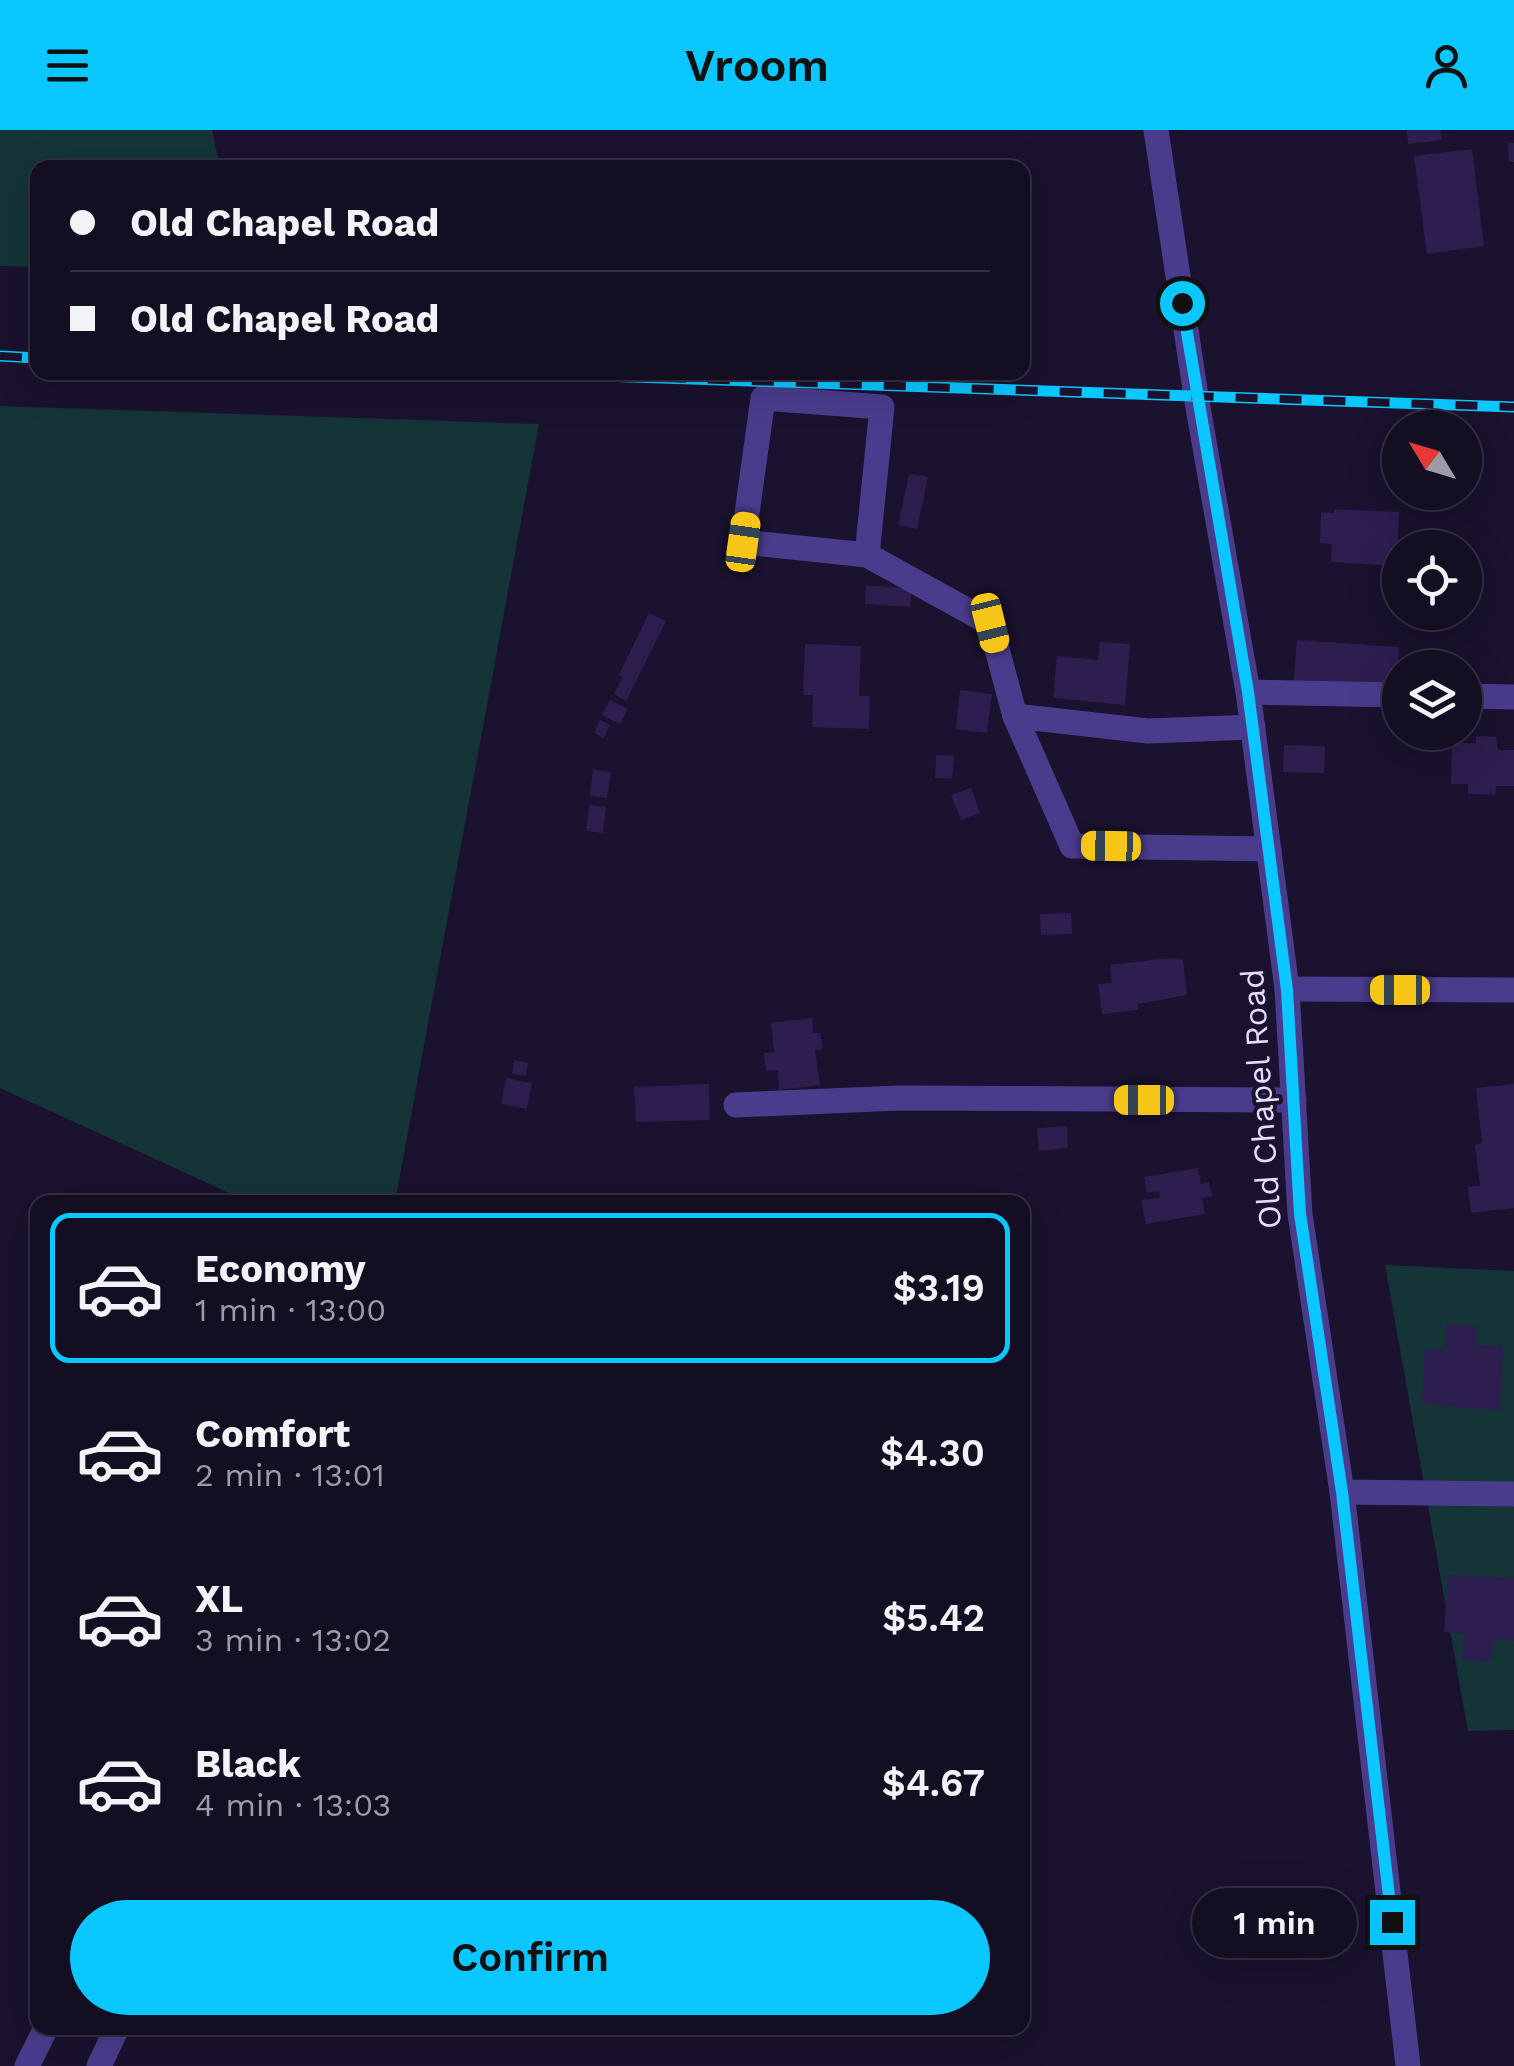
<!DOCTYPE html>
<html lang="en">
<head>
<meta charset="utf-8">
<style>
	:root { --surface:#140e22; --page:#211c2f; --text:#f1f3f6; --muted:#9d9ca5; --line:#332e40; --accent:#0ac7ff }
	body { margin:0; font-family:"Work Sans",sans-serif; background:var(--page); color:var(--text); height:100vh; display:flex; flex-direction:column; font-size:38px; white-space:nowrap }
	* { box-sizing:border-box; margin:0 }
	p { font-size:32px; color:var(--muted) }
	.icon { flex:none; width:55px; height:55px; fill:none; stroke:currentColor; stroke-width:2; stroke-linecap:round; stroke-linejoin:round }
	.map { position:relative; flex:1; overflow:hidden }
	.side { position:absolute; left:30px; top:1065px; width:1000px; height:840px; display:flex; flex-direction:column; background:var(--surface); border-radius:20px; box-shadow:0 10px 40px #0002,0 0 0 2px var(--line) }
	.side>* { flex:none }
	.hud { position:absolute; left:30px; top:30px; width:1000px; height:220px; border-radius:20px; box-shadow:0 10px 40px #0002,0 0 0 2px var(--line); display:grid; align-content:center; height:220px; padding:0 40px; background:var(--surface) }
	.needle { width:65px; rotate:308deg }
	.tools { position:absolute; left:1382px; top:280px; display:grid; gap:20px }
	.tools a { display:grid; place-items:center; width:100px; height:100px; border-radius:50%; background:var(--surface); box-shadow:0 10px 40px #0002,0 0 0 2px var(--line); font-size:50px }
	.end { position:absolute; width:45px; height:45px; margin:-22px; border:12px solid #0ac7ff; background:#111; box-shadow:0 0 0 5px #111 }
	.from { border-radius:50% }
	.bubble { position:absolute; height:70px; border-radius:35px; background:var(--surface); box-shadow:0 10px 40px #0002,0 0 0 2px var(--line); font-size:32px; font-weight:600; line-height:70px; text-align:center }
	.car { position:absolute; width:30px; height:60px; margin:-30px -15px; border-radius:12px; box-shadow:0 0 8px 2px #0007; background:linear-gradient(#f5c518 24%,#345 0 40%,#f5c518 0 76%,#345 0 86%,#f5c518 0) }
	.hud b { display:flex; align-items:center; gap:35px; height:95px; font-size:38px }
	.hud b+b { border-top:2px solid var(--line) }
	.hud i { width:25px; height:25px; background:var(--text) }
	ul { padding:18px 0 0; list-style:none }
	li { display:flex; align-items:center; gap:30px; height:150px; margin:0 20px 15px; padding:0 20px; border:5px solid transparent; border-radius:20px }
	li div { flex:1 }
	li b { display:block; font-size:38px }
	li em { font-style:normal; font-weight:600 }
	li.active { border-color:var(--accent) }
	li>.icon { width:90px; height:90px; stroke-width:1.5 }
	.primary-button { display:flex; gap:20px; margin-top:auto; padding:20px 40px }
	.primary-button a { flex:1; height:115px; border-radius:60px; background:var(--accent); color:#111; font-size:40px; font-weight:600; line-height:115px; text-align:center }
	header { display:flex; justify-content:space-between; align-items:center; height:130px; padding:0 40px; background:var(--accent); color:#111; font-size:45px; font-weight:600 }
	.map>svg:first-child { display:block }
</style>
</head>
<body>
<header><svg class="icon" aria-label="menu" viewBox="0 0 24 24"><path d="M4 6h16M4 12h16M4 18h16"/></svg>Vroom<svg class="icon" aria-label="person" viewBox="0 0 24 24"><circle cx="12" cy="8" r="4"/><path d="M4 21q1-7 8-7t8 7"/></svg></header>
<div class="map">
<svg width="1514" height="1936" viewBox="0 0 1514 1936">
	<rect width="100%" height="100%" fill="#1a122e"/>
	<g fill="#143438">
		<path d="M0,0H212L220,37L38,38L37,137L0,136Z"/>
		<path d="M0,276L539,294L395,1072H249L0,958Z"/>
		<path d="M1385,1135L1514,1141V1600L1468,1601Z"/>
	</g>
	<g fill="#2e1d4f">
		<path d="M1407,0H1440L1442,10L1408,14Z"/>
		<path d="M1508,13H1514V32H1509Z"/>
		<path d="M1472,19L1484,116L1427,124L1414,26Z"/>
		<path d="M909,344L928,347L917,399L898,395Z"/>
		<path d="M1334,379L1399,382L1397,436L1331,432L1332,414L1320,413L1321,382L1334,383Z"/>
		<path d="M866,455L912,459L910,477L865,474Z"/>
		<path d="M649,483L666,491L626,571L614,564L623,547L619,545Z"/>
		<path d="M1297,510L1399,517L1396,563L1293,556Z"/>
		<path d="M1100,512L1130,514L1125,575L1053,568L1057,526L1098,530Z"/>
		<path d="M805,514L861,516L859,566H870L869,599L812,597L813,565H803Z"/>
		<path d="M960,560L992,564L987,603L956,599Z"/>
		<path d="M610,570L628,579L620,594L602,585Z"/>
		<path d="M600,590L610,595L604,608L594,603Z"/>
		<path d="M1476,606L1496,607L1498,620H1514V656H1496L1495,665L1468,664V654H1451L1452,613H1476Z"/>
		<path d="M1284,615L1325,616L1324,643L1283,642Z"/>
		<path d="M936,625L954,626L952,649L935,648Z"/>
		<path d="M593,639L611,642L607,668L590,666Z"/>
		<path d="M971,658L980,683L961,690L951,665Z"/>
		<path d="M589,675L606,677L603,703L586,701Z"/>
		<path d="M1071,783L1072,804L1041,805L1040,784Z"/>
		<path d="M1170,828L1183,830L1187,865L1138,874V880L1102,884L1098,854L1112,853L1110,835Z"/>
		<path d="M812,888L813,903H820L823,919L815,920L820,955L779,960L778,940L766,941L764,923L774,922L771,893Z"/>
		<path d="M514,930L528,933L526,946L512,944Z"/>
		<path d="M506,948L532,953L527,979L501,974Z"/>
		<path d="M709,954L710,990L636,992L634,957Z"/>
		<path d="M1514,954V1078L1471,1083L1468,1057L1480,1056L1475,1015L1482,1013L1476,958Z"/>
		<path d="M1067,996L1068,1018L1039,1021L1037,998Z"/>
		<path d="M1198,1038L1201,1054L1209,1052L1212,1066L1202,1068L1205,1084L1146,1094L1141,1070L1160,1068L1159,1061L1147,1063L1144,1047Z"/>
		<path d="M1446,1194L1476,1196V1215L1503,1216L1500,1281L1422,1273L1425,1219L1445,1220Z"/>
		<path d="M1448,1445L1514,1448V1511L1493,1509L1492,1531L1462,1530L1464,1504L1444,1502Z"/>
	</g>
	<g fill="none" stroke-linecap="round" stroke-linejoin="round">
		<g stroke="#4a3c8d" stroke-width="25">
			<path d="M1156,0L1196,266L1248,562L1287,859L1300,1084L1342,1362L1408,1936"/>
			<path d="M867,425L882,277L763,268L743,412L867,425L990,493L1015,586"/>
			<path d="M1248,562L1400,565"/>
			<path d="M1465,566L1514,567"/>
			<path d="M1253,597L1148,601L1015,586L1072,716L1269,719"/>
			<path d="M1287,859L1514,860"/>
			<path d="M736,975L899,968L1294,970"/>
			<path d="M1342,1362L1514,1364"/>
			<path d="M27,1936L46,1898"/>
			<path d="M99,1936L117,1898"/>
		</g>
		<g stroke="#0ac7ff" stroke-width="11">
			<g id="rail">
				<path d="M0,226L38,228"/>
				<path d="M488,242L1514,277"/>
			</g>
		</g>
		<use href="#rail" stroke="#1a122e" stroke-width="8" stroke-dasharray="22" stroke-linecap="butt"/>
	</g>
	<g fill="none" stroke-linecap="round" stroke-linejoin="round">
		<path stroke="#0ac7ff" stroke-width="12" d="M1182,173L1248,562L1287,860L1300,1084L1342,1362L1392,1792"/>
	</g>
	<g text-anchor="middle" stroke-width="8" stroke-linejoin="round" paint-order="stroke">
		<g font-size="32" fill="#e6deff" stroke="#1a122e">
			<text transform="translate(1261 969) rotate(-94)" y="11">Old Chapel Road</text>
		</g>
	</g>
</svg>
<div class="tools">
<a><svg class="needle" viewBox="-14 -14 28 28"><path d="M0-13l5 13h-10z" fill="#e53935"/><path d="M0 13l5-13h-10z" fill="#9d9ca5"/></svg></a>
<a><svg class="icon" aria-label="locate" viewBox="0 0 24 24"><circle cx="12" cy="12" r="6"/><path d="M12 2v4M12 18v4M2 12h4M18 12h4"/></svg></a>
<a><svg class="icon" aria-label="layers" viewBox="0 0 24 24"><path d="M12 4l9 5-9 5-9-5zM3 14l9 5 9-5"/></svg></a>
</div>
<i class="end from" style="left:1182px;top:173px"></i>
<i class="end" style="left:1392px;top:1792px"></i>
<div class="bubble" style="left:1192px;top:1758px;width:165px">1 min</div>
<i class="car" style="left:743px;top:412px;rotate:8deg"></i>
<i class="car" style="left:990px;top:493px;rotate:166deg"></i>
<i class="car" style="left:1111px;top:716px;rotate:271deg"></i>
<i class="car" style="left:1400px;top:860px;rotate:270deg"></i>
<i class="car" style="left:1144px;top:970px;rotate:270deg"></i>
<div class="hud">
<b><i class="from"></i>Old Chapel Road</b>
<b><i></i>Old Chapel Road</b>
</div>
<section class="side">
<ul>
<li class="active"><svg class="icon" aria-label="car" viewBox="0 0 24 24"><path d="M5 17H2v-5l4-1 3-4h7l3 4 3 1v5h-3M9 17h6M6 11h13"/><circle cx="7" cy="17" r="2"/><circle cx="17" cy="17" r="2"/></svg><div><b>Economy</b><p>1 min · 13:00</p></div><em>$3.19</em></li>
<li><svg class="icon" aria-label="car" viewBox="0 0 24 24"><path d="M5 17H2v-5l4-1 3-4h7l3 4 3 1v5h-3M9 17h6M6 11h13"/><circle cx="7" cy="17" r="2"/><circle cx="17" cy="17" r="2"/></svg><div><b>Comfort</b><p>2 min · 13:01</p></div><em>$4.30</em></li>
<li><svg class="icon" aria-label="car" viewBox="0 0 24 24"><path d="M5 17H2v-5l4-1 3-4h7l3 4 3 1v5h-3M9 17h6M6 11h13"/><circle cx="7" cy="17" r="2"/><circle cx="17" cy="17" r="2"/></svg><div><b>XL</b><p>3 min · 13:02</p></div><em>$5.42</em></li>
<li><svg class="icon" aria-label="car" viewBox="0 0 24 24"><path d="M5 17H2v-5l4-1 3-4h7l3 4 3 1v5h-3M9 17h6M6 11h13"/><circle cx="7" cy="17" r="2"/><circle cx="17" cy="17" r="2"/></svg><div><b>Black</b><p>4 min · 13:03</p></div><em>$4.67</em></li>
</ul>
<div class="primary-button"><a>Confirm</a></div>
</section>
</div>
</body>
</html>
